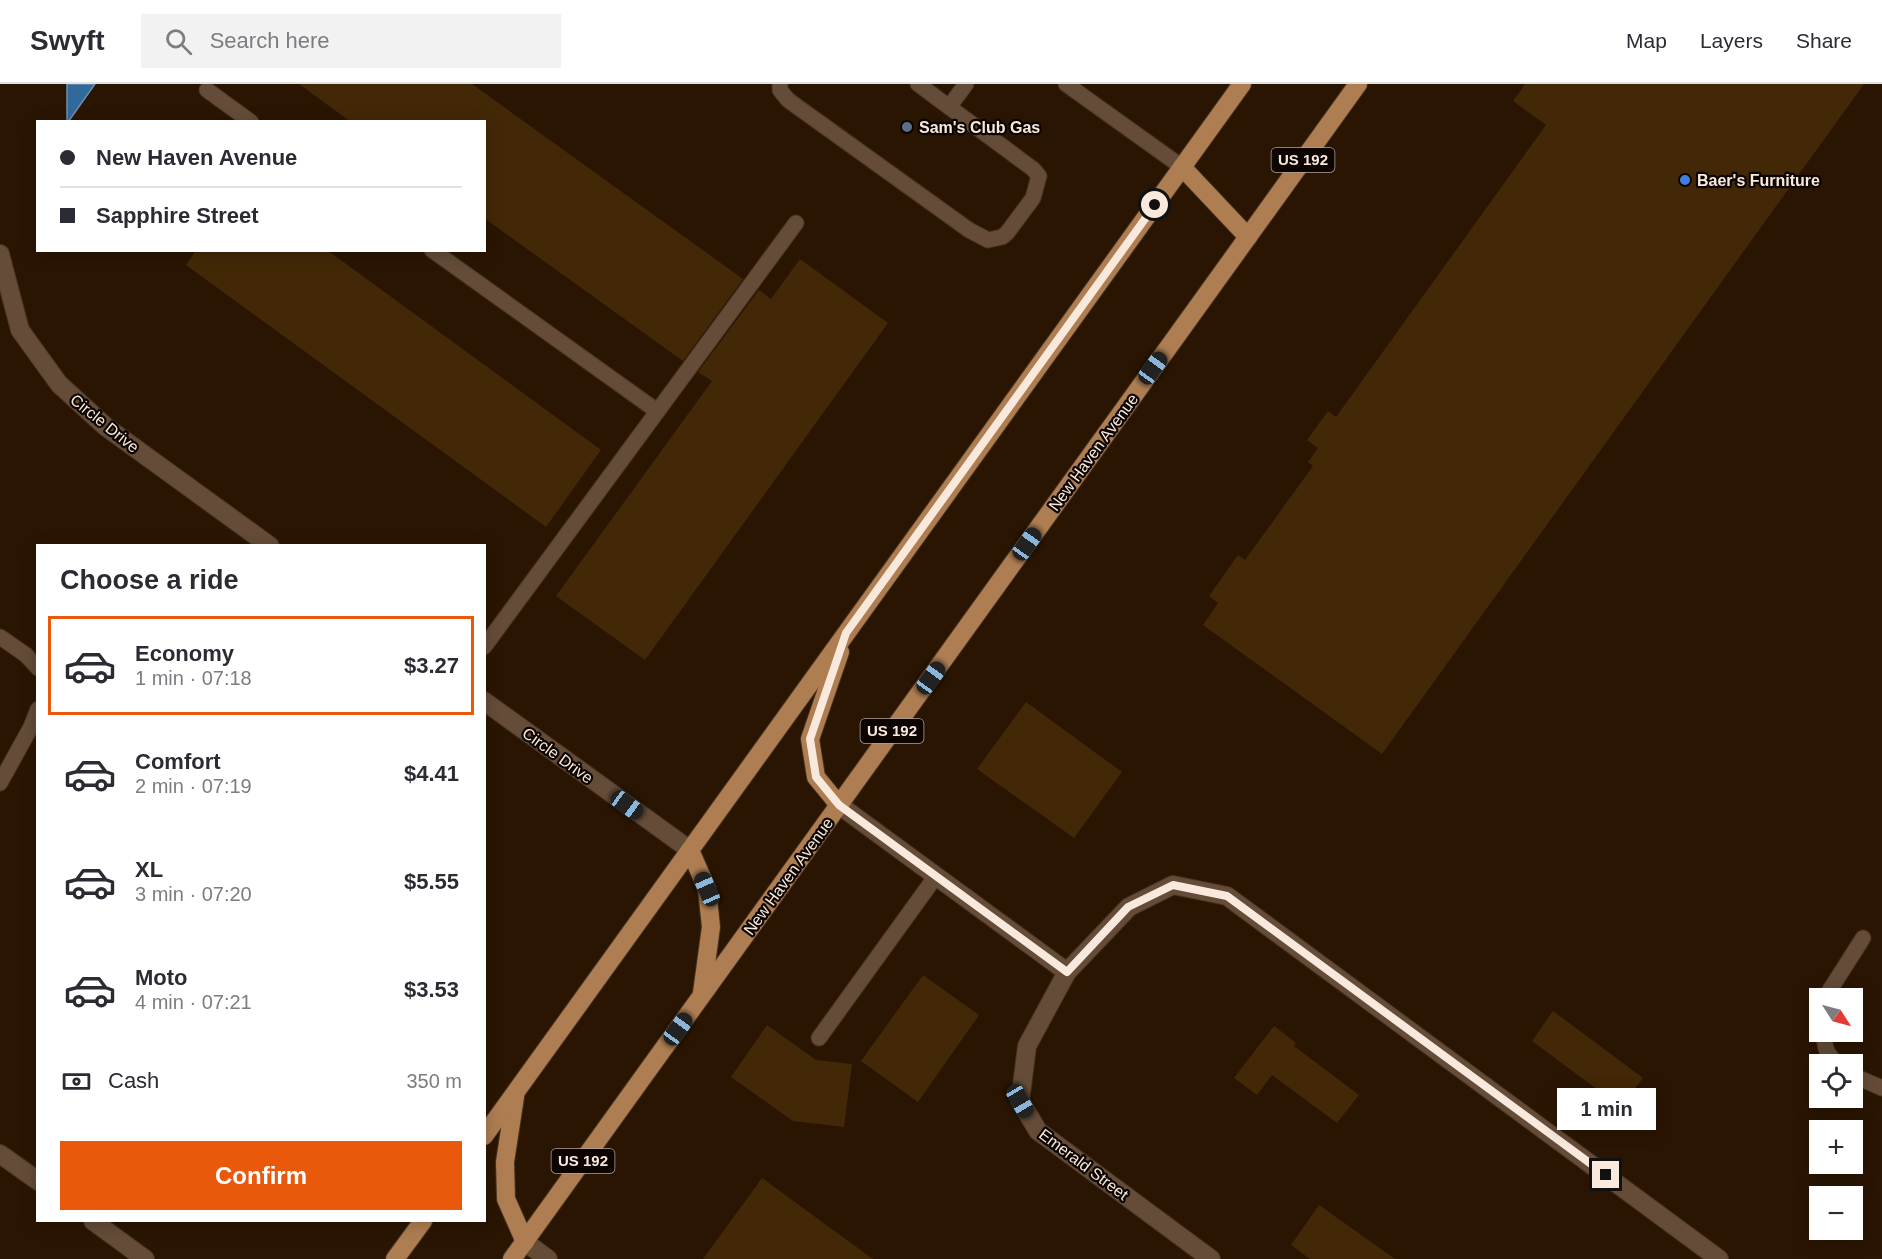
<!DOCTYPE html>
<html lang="en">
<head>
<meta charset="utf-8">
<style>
	:root { --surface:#fff; --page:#f2f2f3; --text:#2b2b33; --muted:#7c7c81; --line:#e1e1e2; --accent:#ea580c }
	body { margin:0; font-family:Helvetica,sans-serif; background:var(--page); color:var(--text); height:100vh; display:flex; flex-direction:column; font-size:22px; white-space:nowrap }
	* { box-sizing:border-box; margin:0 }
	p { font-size:20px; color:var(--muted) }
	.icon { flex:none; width:33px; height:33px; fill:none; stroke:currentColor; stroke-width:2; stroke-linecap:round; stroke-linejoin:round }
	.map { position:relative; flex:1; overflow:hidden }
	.side { position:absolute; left:36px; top:460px; width:450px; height:678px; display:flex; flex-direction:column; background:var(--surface); border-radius:0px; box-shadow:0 3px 15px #0003 }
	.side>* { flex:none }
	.banner { position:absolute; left:36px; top:36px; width:450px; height:132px; border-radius:0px; box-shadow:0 3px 15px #0003; display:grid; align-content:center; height:132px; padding:0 24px; background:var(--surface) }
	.needle { width:39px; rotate:126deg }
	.controls { position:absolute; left:1809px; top:904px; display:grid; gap:12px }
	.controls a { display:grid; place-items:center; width:54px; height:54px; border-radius:0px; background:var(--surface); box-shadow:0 3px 15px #0003; font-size:30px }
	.end { position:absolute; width:27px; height:27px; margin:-14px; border:8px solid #f9e9dd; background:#111; box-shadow:0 0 0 3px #111 }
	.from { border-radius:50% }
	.bubble { position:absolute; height:42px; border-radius:0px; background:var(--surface); box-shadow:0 3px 15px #0003; font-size:20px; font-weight:600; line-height:42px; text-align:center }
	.car { position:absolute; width:18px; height:36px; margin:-18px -9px; border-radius:8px; box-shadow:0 0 4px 2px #0007; background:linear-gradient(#222 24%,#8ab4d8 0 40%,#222 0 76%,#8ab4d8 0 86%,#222 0) }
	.banner b { display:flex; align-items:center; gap:21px; height:57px; font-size:22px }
	.banner b+b { border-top:2px solid var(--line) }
	.banner i { width:15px; height:15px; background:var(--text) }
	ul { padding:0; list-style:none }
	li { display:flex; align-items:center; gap:18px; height:99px; margin:0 12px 9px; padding:0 12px; border:3px solid transparent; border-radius:0px }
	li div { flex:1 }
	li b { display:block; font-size:22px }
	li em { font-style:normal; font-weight:600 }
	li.selected { border-color:var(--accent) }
	li>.icon { width:54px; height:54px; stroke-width:1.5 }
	h2 { padding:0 24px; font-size:27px; line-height:72px }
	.pay { display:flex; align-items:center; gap:15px; height:66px; padding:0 24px; font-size:22px }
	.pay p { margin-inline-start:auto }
	.action { display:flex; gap:12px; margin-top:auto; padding:12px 24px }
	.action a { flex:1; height:69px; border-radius:0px; background:var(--accent); color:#fff; font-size:24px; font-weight:600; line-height:69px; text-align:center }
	header { display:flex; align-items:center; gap:36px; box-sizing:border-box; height:84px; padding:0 30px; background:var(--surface); border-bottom:2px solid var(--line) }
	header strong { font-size:28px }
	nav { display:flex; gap:33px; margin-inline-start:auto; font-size:21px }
	.search { width:420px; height:54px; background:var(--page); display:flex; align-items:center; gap:15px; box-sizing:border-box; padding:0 21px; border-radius:0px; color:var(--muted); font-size:22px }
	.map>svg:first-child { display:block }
</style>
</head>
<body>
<header>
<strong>Swyft</strong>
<div class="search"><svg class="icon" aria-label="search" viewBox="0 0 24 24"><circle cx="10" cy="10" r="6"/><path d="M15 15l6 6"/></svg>Search here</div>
<nav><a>Map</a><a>Layers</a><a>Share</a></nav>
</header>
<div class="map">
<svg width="1882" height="1175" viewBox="0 0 1882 1175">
	<rect width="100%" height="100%" fill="#2a1502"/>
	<path fill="#32699b" stroke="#6e8faf" stroke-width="1.5" d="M67,0H95L68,38L67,37Z"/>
	<g fill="#432808">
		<path d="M299,0H472L743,195L683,277L484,134V38H351Z"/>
		<path d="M1525,0H1864L1382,670L1203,541L1218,519L1209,512L1238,471L1245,476L1313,382L1308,378L1318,364L1307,356L1328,327L1336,333L1546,41L1513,17Z"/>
		<path d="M196,166H327L601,366L546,443L186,181Z"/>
		<path d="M800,175L888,239L645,576L556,512L712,297L698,288L759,206L771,215Z"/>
		<path d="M1026,618L1122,688L1074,754L977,685Z"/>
		<path d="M923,891L979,931L918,1018L861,977Z"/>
		<path d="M1553,927L1643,994L1621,1023L1532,957Z"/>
		<path d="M767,941L816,976L852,980L844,1043L793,1037L731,993Z"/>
		<path d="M1274,942L1296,959L1294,962L1359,1011L1337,1039L1272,991L1257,1011L1234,994Z"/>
		<path d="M762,1094L873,1175H703Z"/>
		<path d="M1319,1121L1395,1175H1310L1291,1161Z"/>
	</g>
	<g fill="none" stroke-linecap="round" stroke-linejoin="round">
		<g stroke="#473321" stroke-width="17">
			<g id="service">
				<path d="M780,0V6L788,16L969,146L988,156L1002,153L1007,149L1033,114L1039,92L1033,85L949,23"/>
				<path d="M918,0L949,23L966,0"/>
				<path d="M1066,0L1182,83"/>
				<path d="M207,6L251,38"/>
				<path d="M432,166L657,327"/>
				<path d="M0,553L26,571L38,584"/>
				<path d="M484,563L796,139"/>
				<path d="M0,699L31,643L38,625"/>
				<path d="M1828,915V909L1863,854"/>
				<path d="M1825,948C1823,963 1827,971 1839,981"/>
				<path d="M819,954L936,792"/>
				<path d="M1852,991L1882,1004"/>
			</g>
		</g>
		<g stroke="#473321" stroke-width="20">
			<g id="minor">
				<path d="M839,721L1067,888"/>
				<path d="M0,1070L38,1097"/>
				<path d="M93,1137L145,1175"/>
				<path d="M525,1158L548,1175"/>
				<path d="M1211,1175L1038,1047L1020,1017L1027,962L1067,888L1129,823L1173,801L1227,812L1719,1175"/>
			</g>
		</g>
		<g stroke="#473321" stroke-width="20">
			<g id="tertiary">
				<path d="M0,170L20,246L59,300L106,343L270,462"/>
				<path d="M484,617L690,766"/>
			</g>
		</g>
		<g stroke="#473321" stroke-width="20">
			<g id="primary">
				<path d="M1182,83L1248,153"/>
				<path d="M839,721L816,693L810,655L840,568"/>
				<path d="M690,766L707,805L711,843L702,909"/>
				<path d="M515,1013L505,1078L506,1115L525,1158"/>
				<path d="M484,1052L1242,0"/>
				<path d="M395,1175L423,1137"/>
				<path d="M512,1175L1358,0"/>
			</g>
		</g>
		<use href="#service" stroke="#644c38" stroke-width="15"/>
		<use href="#minor" stroke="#644c38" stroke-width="18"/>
		<use href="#tertiary" stroke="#644c38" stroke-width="18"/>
		<use href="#primary" stroke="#ae7d52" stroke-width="18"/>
	</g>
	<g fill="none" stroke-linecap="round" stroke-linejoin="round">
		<path stroke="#f9e9dd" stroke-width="8" d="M1155,121L846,549L810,655L816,693L839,721L1067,888L1128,823L1173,801L1227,812L1606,1091"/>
	</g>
	<circle fill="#5c6f8a" stroke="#0c0401" stroke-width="2" cx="907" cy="43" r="6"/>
	<circle fill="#3f7fe0" stroke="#0c0401" stroke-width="2" cx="1685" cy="96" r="6"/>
	<g text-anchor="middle" stroke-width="4.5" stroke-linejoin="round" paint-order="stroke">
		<g fill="#0c0401" stroke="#b2a49b" stroke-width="1.5">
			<rect x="1271.5" y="64" width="63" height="24" rx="4.5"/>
			<rect x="860.5" y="635" width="63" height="24" rx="4.5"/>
			<rect x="551.5" y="1065" width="63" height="24" rx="4.5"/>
		</g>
		<g font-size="15" font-weight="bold" fill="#f9e9dd">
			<text x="1303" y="81">US 192</text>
			<text x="892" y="652">US 192</text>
			<text x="583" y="1082">US 192</text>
		</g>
		<g font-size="16" font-weight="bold" fill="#f9e9dd" stroke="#0c0401" text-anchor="start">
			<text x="919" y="49">Sam's Club Gas</text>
			<text x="1697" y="102">Baer's Furniture</text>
		</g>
		<g font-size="16" fill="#f9e9dd" stroke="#0c0401">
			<text transform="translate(105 339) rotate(39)" y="6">Circle Drive</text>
			<text transform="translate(1093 368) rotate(-54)" y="6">New Haven Avenue</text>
			<text transform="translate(558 671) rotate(36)" y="6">Circle Drive</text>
			<text transform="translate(788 792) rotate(-54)" y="6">New Haven Avenue</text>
			<text transform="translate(1084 1080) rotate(37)" y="6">Emerald Street</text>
		</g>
	</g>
</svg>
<div class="controls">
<a><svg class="needle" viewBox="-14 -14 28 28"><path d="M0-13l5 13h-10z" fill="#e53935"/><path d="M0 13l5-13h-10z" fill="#7c7c81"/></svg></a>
<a><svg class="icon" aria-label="locate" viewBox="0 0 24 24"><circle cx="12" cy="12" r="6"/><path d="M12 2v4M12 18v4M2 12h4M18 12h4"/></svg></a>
<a>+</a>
<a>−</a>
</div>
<i class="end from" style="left:1155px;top:121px"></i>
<i class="end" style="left:1606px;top:1091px"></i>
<div class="bubble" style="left:1557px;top:1004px;width:99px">1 min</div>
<i class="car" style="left:1153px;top:284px;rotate:36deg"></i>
<i class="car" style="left:1027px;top:460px;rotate:35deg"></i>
<i class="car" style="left:931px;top:594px;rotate:36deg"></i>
<i class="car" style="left:627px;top:721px;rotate:126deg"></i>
<i class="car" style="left:707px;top:805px;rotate:336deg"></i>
<i class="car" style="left:678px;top:945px;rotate:36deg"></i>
<i class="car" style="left:1020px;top:1017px;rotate:150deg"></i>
<div class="banner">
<b><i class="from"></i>New Haven Avenue</b>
<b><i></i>Sapphire Street</b>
</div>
<section class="side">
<h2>Choose a ride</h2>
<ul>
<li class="selected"><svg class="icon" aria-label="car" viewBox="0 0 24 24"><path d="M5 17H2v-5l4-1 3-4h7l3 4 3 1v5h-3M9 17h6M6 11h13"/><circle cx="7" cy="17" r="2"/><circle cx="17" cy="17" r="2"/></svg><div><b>Economy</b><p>1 min · 07:18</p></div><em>$3.27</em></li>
<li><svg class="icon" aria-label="car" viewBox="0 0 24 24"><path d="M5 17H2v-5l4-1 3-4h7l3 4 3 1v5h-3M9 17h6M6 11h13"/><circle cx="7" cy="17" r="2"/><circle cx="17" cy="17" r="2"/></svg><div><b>Comfort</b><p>2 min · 07:19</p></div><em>$4.41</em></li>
<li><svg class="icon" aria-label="car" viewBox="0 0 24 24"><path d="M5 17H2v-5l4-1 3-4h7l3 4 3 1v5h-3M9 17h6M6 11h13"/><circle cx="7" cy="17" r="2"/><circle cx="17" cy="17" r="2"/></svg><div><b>XL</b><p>3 min · 07:20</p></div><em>$5.55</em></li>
<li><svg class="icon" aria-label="car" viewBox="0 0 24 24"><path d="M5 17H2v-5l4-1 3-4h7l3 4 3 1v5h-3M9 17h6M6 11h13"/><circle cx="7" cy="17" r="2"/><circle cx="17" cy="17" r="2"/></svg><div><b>Moto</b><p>4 min · 07:21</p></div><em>$3.53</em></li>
</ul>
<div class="pay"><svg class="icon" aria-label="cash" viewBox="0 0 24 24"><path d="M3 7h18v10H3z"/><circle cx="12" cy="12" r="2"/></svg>Cash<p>350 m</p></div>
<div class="action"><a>Confirm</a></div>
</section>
</div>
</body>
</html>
